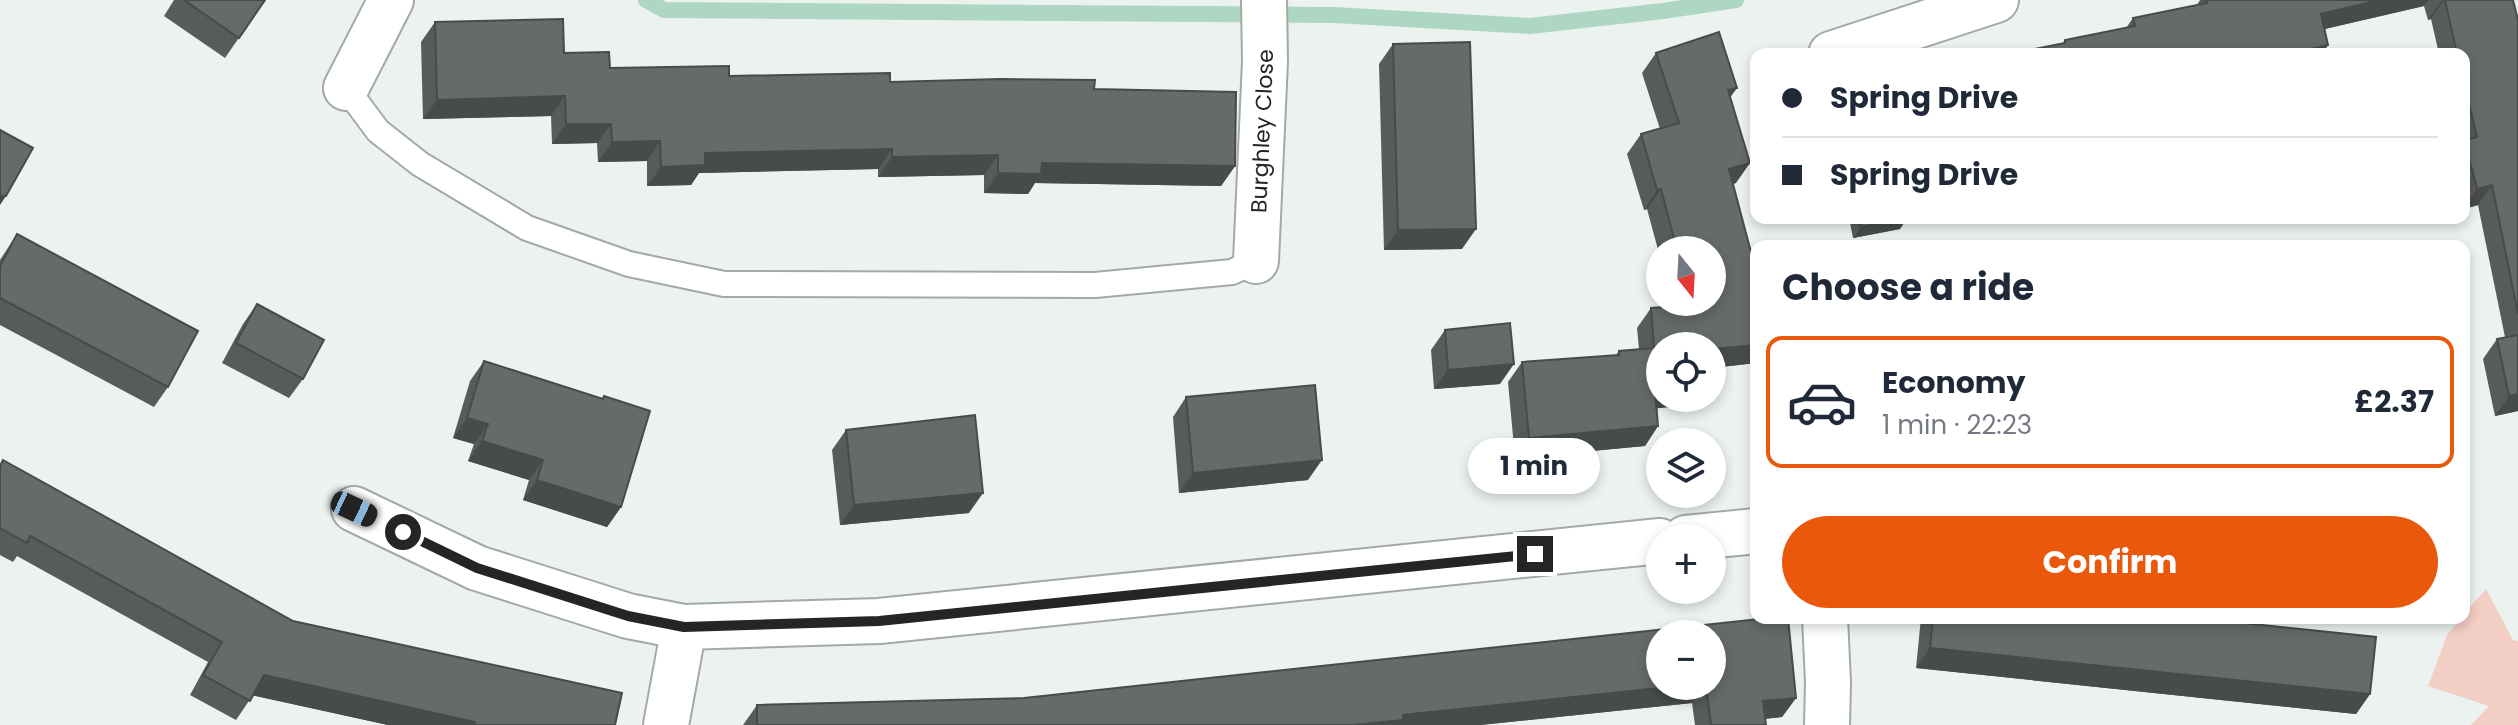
<!DOCTYPE html>
<html lang="en">
<head>
<meta charset="utf-8">
<style>
	:root { --surface:#fff; --page:#f6f6f7; --text:#1f2937; --muted:#747a83; --line:#e0e1e3; --accent:#ea580c }
	body { margin:0; font-family:Poppins,sans-serif; background:var(--page); color:var(--text); height:100vh; display:flex; flex-direction:column; font-size:30px; white-space:nowrap }
	* { box-sizing:border-box; margin:0 }
	p { font-size:26px; color:var(--muted) }
	.icon { flex:none; width:44px; height:44px; fill:none; stroke:currentColor; stroke-width:2; stroke-linecap:round; stroke-linejoin:round }
	.map { position:relative; flex:1; overflow:hidden }
	.sheet { position:absolute; left:1750px; top:240px; width:720px; height:384px; display:flex; flex-direction:column; background:var(--surface); border-radius:16px; box-shadow:0 4px 12px #0003 }
	.sheet>* { flex:none }
	.top-card { position:absolute; left:1750px; top:48px; width:720px; height:176px; border-radius:16px; box-shadow:0 4px 12px #0003; display:grid; align-content:center; height:176px; padding:0 32px; background:var(--surface) }
	.needle { width:52px; rotate:162deg }
	.controls { position:absolute; left:1646px; top:236px; display:grid; gap:16px }
	.controls a { display:grid; place-items:center; width:80px; height:80px; border-radius:50%; background:var(--surface); box-shadow:0 4px 12px #0003; font-size:40px }
	.end { position:absolute; width:36px; height:36px; margin:-18px; border:10px solid #242625; background:#fff; box-shadow:0 0 0 4px #fff }
	.from { border-radius:50% }
	.bubble { position:absolute; height:56px; border-radius:28px; background:var(--surface); box-shadow:0 4px 12px #0003; font-size:26px; font-weight:700; line-height:56px; text-align:center }
	.car { position:absolute; width:24px; height:48px; margin:-24px -12px; border-radius:10px; box-shadow:0 0 6px 2px #0007; background:linear-gradient(#222 24%,#8ab4d8 0 40%,#222 0 76%,#8ab4d8 0 86%,#222 0) }
	.top-card b { display:flex; align-items:center; gap:28px; height:76px; font-size:30px }
	.top-card b+b { border-top:2px solid var(--line) }
	.top-card i { width:20px; height:20px; background:var(--text) }
	ul { padding:0; list-style:none }
	li { display:flex; align-items:center; gap:24px; height:132px; margin:0 16px 12px; padding:0 16px; border:4px solid transparent; border-radius:16px }
	li div { flex:1 }
	li b { display:block; font-size:30px }
	li em { font-style:normal; font-weight:700 }
	li.current { border-color:var(--accent) }
	li>.icon { width:72px; height:72px; stroke-width:1.5 }
	h2 { padding:0 32px; font-size:36px; line-height:96px }
	.button { display:flex; gap:16px; margin-top:auto; padding:16px 32px }
	.button a { flex:1; height:92px; border-radius:48px; background:var(--accent); color:#fff; font-size:32px; font-weight:700; line-height:92px; text-align:center }
	.map>svg:first-child { display:block }
</style>
</head>
<body>
<div class="map">
<svg width="2518" height="725" viewBox="0 0 2518 725">
	<rect width="100%" height="100%" fill="#ebf2ef"/>
	<path fill="#f3cec4" d="M2486,589L2513,640L2518,641V725H2471L2489,706L2428,686L2447,635L2461,618H2464V614Z"/>
	<g fill="none" stroke-linecap="round" stroke-linejoin="round">
		<path stroke="#aed7c3" stroke-width="16" d="M646,0L664,10L1334,15L1530,26L1663,11L1736,0"/>
		<g stroke="#a3aaa6" stroke-width="28">
			<path id="service" d="M346,88L378,131L420,164L527,228L629,264L724,284L1095,285L1232,272L1256,261"/>
		</g>
		<g stroke="#a3aaa6" stroke-width="48">
			<g id="minor">
				<path d="M1831,54L1996,0"/>
				<path d="M346,88L391,0"/>
				<path id="s1" d="M1256,261L1265,61L1264,0"/>
				<path d="M354,509L477,568L628,616L684,627"/>
				<path d="M1686,538L1756,531"/>
				<path d="M1825,618L1828,682L1827,725"/>
				<path d="M666,725L684,627L879,621L1660,541"/>
			</g>
		</g>
		<use href="#service" stroke="#fff" stroke-width="24"/>
		<use href="#minor" stroke="#fff" stroke-width="44"/>
	</g>
	<g fill="#575c59" fill-rule="evenodd">
		<path d="M174,0H265L225,58L164,16Z"/>
		<path d="M2200,0H2513L2518,20V411L2495,416L2483,359L2497,339L2505,337L2478,205L2464,209V54H2439L2431,19L2428,20L2424,6L2325,29L2328,45L2322,54H2010L2062,44L2065,40L2126,28L2133,18L2197,5Z"/>
		<path d="M435,22L564,53L610,68L729,76L1094,89L1235,166L1221,186L1035,183L1028,194L984,193V175L878,177V169L699,173L691,185L647,186V161L598,162L597,143L552,144L551,116L423,119L421,42Z"/>
		<path d="M1393,44L1462,249L1384,250L1379,64Z"/>
		<path d="M1656,53L1737,88L1730,97L1736,183L1733,184L1756,363L1712,368V346H1660L1679,406L1657,408L1658,426L1645,446L1515,458L1508,382L1522,362L1616,355L1619,351L1639,349L1637,328L1651,308L1673,306L1672,302H1712V250H1660V257L1647,209L1644,210L1627,154L1641,134L1660,129L1642,73Z"/>
		<path d="M1849,218H1907L1900,229L1853,238Z"/>
		<path d="M17,234L168,387L154,407L0,325V260Z"/>
		<path d="M257,304L303,379L289,398L222,363L243,324Z"/>
		<path d="M1445,330L1500,384L1434,389L1431,350Z"/>
		<path d="M484,361L602,399L604,396L621,507L607,527L523,500L529,480L468,461L474,444L453,438L470,381Z"/>
		<path d="M1186,397L1308,480L1179,493L1173,417Z"/>
		<path d="M846,430L969,513L840,525L832,450Z"/>
		<path d="M0,465L293,621L615,725H388L253,695L236,720L190,695L208,662L17,556L13,562L0,555Z"/>
		<path d="M1769,618L1796,698L1782,717L1765,719L1766,725H1695L1692,703L1480,725H743L757,705L1024,698ZM1712,634V686H1660Z"/>
		<path d="M1921,618H2196L2370,694L2356,714L1916,668Z"/>
	</g>
	<g fill="#474b49">
		<path d="M2379,0H2429L2424,6L2307,33L2321,14Z"/>
		<path d="M2442,0H2444L2431,19L2428,20Z"/>
		<path d="M2328,45L2322,54H2290Z"/>
		<path d="M1737,88L1723,107L1728,90Z"/>
		<path d="M565,96L551,116L423,119L437,100Z"/>
		<path d="M566,124H611L597,143L552,144Z"/>
		<path d="M660,141L647,161L598,162L612,142Z"/>
		<path d="M892,149L878,169L699,173L691,185L647,186L661,167L705,153Z"/>
		<path d="M998,155L984,175L878,177L892,157Z"/>
		<path d="M1042,163L1235,166L1221,186L1035,183L1028,194L984,193L998,173Z"/>
		<path d="M1750,163L1736,183L1715,189L1729,169Z"/>
		<path d="M2492,185L2478,205L2464,209L2477,189Z"/>
		<path d="M1661,189L1647,209L1644,210L1657,190Z"/>
		<path d="M0,196H6L0,205Z"/>
		<path d="M1907,218L1900,229L1853,238L1861,227Z"/>
		<path d="M1476,229L1462,249L1384,250L1398,230Z"/>
		<path d="M1756,345V363L1712,368V349Z"/>
		<path d="M1514,364L1500,384L1434,389L1448,370Z"/>
		<path d="M1655,390H1660V398H1684L1679,406L1641,410Z"/>
		<path d="M2518,394V411L2495,416L2509,396Z"/>
		<path d="M467,418L488,424L474,444L453,438Z"/>
		<path d="M1658,426L1645,446L1515,458L1529,438Z"/>
		<path d="M482,441L543,460L529,480L468,461Z"/>
		<path d="M1322,460L1308,480L1179,493L1193,473Z"/>
		<path d="M537,480L621,507L607,527L523,500Z"/>
		<path d="M983,493L969,513L840,525L854,505Z"/>
		<path d="M1930,648L2370,694L2356,714L1916,668Z"/>
		<path d="M264,675L475,722L472,725H388L250,695Z"/>
		<path d="M1678,686H1704L1692,703L1480,725H1353L1403,715Z"/>
		<path d="M1796,698L1782,717L1749,720L1763,701Z"/>
	</g>
	<g fill="#656b68" stroke="#474b49" stroke-width="2">
		<path d="M184,0H265L239,38Z"/>
		<path d="M2206,0H2379L2321,14L2328,45L2290,54H2010L2065,43V40L2135,26L2133,18L2207,3Z"/>
		<path d="M2445,0H2513L2518,20V314L2492,185L2477,189L2464,140L2477,137L2464,83V54H2457Z"/>
		<path d="M563,19L564,53L609,52L610,68L729,66V76L890,73V82L1000,79L1095,80L1094,89L1236,92L1235,166L1042,163L1041,174L998,173V155L892,157V149L705,153V165L661,167L660,141L612,142L611,124H566L565,96L437,100L435,22Z"/>
		<path d="M1719,32L1737,88L1728,90L1750,163L1729,169L1756,271V345L1712,349V346H1660V390H1655L1658,426L1529,438L1522,362L1619,355V351L1654,348L1651,308L1691,305V302H1712V250H1677L1661,189L1657,190L1641,134L1679,123L1656,53Z"/>
		<path d="M1470,42L1476,229L1398,230L1393,44Z"/>
		<path d="M0,130L33,148L6,196H0Z"/>
		<path d="M1859,218H1906L1861,227Z"/>
		<path d="M17,234L198,331L168,387L0,298V266Z"/>
		<path d="M257,304L324,340L303,379L236,343Z"/>
		<path d="M1510,323L1514,364L1448,370L1445,330Z"/>
		<path d="M2518,335V394L2509,396L2497,339Z"/>
		<path d="M484,361L603,399L604,396L650,411L621,507L537,480L543,460L482,441L488,424L467,418Z"/>
		<path d="M1315,385L1322,460L1193,473L1186,397Z"/>
		<path d="M975,415L983,493L854,505L846,430Z"/>
		<path d="M3,460L293,621L622,693L615,725H474L475,722L264,675L250,701L203,675L222,642L30,536L27,543L0,528V466Z"/>
		<path d="M1769,618H1788L1796,698L1763,701L1766,725H1711L1706,686H1712V634H1660V686H1678L1403,715V720L1353,725H757V705L1024,698Z"/>
		<path d="M1933,618H2196L2376,637L2370,694L1930,648Z"/>
	</g>
	<g fill="none" stroke-linecap="round" stroke-linejoin="round">
		<path stroke="#242625" stroke-width="10" d="M403,532L477,568L628,616L684,627L879,621L1535,554"/>
	</g>
	<g text-anchor="middle" stroke-width="8" stroke-linejoin="round" paint-order="stroke">
		<g font-size="22" fill="#242625" stroke="#fff">
			<text dy="8" stroke="none"><textPath href="#s1" startOffset="130">Burghley Close</textPath></text>
		</g>
	</g>
</svg>
<div class="controls">
<a><svg class="needle" viewBox="-14 -14 28 28"><path d="M0-13l5 13h-10z" fill="#e53935"/><path d="M0 13l5-13h-10z" fill="#747a83"/></svg></a>
<a><svg class="icon" aria-label="locate" viewBox="0 0 24 24"><circle cx="12" cy="12" r="6"/><path d="M12 2v4M12 18v4M2 12h4M18 12h4"/></svg></a>
<a><svg class="icon" aria-label="layers" viewBox="0 0 24 24"><path d="M12 4l9 5-9 5-9-5zM3 14l9 5 9-5"/></svg></a>
<a>+</a>
<a>−</a>
</div>
<i class="end from" style="left:403px;top:532px"></i>
<i class="end" style="left:1535px;top:554px"></i>
<div class="bubble" style="left:1468px;top:438px;width:132px">1 min</div>
<i class="car" style="left:354px;top:509px;rotate:115deg"></i>
<div class="top-card">
<b><i class="from"></i>Spring Drive</b>
<b><i></i>Spring Drive</b>
</div>
<section class="sheet">
<h2>Choose a ride</h2>
<ul>
<li class="current"><svg class="icon" aria-label="car" viewBox="0 0 24 24"><path d="M5 17H2v-5l4-1 3-4h7l3 4 3 1v5h-3M9 17h6M6 11h13"/><circle cx="7" cy="17" r="2"/><circle cx="17" cy="17" r="2"/></svg><div><b>Economy</b><p>1 min · 22:23</p></div><em>£2.37</em></li>
</ul>
<div class="button"><a>Confirm</a></div>
</section>
</div>
</body>
</html>
